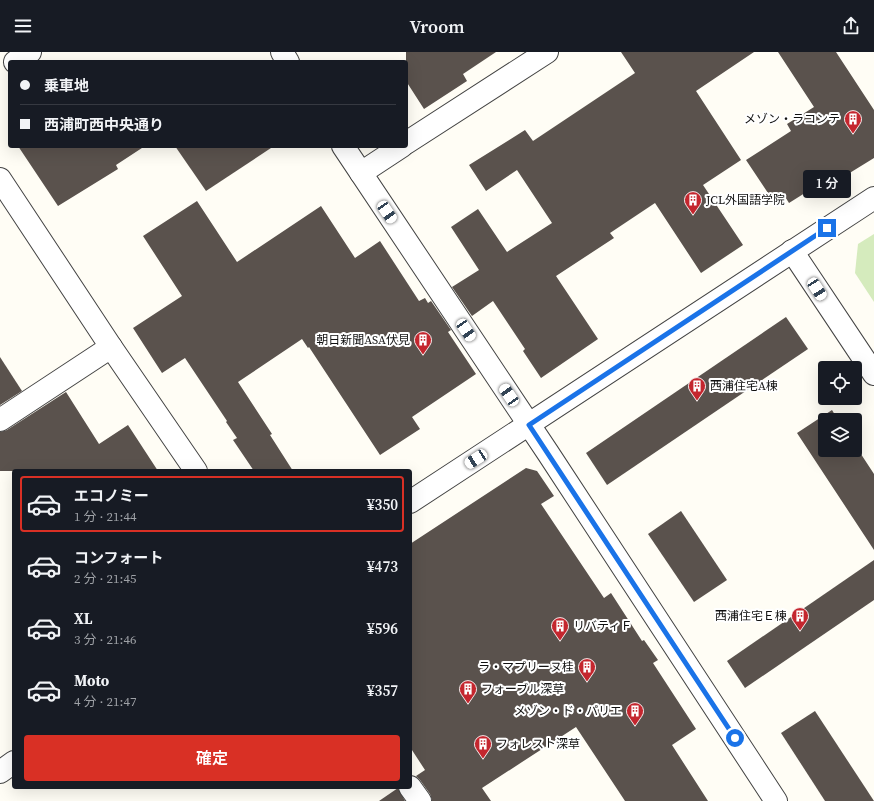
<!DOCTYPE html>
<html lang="ja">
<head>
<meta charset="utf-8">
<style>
	:root { --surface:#171b24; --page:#20242c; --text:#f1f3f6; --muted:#9ea1a6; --line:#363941; --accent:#d93025 }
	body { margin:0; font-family:"Source Serif 4","Noto Sans JP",serif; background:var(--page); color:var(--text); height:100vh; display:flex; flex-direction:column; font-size:15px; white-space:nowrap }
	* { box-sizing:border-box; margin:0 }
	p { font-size:13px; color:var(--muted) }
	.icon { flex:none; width:22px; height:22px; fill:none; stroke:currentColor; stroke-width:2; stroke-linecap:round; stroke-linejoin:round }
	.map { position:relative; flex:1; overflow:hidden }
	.sheet { position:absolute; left:12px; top:417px; width:400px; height:320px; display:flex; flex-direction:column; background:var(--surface); border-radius:4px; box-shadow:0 4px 16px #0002 }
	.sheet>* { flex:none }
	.hud { position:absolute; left:8px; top:8px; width:400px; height:88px; border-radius:4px; box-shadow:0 4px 16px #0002; display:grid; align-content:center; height:88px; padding:0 12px; background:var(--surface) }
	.tools { position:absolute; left:818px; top:309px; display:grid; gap:8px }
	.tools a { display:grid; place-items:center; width:44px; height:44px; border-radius:4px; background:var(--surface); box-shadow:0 4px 16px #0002; font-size:20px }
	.end { position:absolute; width:18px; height:18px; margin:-9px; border:5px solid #1a73e8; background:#fff; box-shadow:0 0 0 2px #fff }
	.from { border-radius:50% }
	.bubble { position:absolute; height:28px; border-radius:4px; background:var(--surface); box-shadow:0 4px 16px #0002; font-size:13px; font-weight:600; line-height:28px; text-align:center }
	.car { position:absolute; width:12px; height:24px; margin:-12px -6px; border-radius:5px; box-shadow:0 0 3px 1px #0007; background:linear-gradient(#fff 24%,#345 0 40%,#fff 0 76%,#345 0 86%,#fff 0) }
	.hud b { display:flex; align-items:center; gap:14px; height:38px; font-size:15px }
	.hud b+b { border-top:1px solid var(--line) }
	.hud i { width:10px; height:10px; background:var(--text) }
	ul { padding:7px 0 0; list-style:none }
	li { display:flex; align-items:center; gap:12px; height:56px; margin:0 8px 6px; padding:0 4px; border:2px solid transparent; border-radius:4px }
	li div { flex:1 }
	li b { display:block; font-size:15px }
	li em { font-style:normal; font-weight:600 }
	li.selected { border-color:var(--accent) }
	li>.icon { width:36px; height:36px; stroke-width:1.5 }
	.primary-button { display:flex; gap:8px; margin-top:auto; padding:8px 12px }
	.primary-button a { flex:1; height:46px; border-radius:4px; background:var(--accent); color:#fff; font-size:16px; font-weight:600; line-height:46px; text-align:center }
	header { display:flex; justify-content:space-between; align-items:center; height:52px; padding:0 12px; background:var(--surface); font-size:18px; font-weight:600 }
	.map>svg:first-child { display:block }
</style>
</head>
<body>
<header><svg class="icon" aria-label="menu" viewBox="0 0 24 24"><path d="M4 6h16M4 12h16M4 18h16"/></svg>Vroom<svg class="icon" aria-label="share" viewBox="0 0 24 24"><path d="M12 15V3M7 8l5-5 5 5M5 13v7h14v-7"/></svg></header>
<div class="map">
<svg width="874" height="749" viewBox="0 0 874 749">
	<rect width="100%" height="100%" fill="#fffdf5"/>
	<path fill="#d5ebbd" d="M874,182V250L855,221L858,192Z"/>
	<g fill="#5a524d">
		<path d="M406,0H496L463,22L467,29L424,57L406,29Z"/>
		<path d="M621,0H754L696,39L741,108L703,133L743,193L701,221L655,151L610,181L614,186L556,224L598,287L541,326L523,299L525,297L493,249L472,264L452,235L479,218L451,175L478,157L507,200L552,171L517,118L486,139L469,113L525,78L533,89L635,21Z"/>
		<path d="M778,0H836L874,58V106L848,122L850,125L830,138L824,129L789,151L784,143L774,150L746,108L791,79L787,72L814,55Z"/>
		<path d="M18,94H145L116,113L118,117L58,154Z"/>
		<path d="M175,94H274L206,139Z"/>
		<path d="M197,149L237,210L321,154L355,206L380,189L419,249L425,246L428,251L431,249L451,278L448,280L476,322L412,365L420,377L380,403L309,295L308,296L302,287L238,330L272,382L270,383L293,419H254L233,388L237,386L226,370L227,369L185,306L162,321L133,276L182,244L143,184Z"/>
		<path d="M786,265L808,297L607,433L586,401Z"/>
		<path d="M0,305L22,339L0,353Z"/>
		<path d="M66,340L99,392L128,373L158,419H0V380L7,378Z"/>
		<path d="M832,358L838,368H825V398H855V393L874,422V498L797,381Z"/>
		<path d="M526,416L537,419L554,444L541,452L604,546L611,541L642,589L644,588L658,608L653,611L696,677L672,693L708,749H625L576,675L482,736L491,749H432L430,742L420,728L416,724L425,718L410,695V492Z"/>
		<path d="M681,459L727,528L694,550L648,482Z"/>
		<path d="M874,508V548L745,636L727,609Z"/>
		<path d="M815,659L874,749H825L781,681Z"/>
		<path d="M398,736L405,749H379Z"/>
	</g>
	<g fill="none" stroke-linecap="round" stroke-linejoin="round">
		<g stroke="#444" stroke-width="24">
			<g id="street">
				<path d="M282,0L288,10"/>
				<path d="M15,10L30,0"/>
				<path d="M406,91L547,0"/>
				<path d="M343,94L548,401L776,749"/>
				<path d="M361,121L402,94"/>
				<path d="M0,127L111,295L196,419"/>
				<path d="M792,199L874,322"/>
				<path d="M0,368L111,295"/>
				<path d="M410,450L874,146"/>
				<path d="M0,720L14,710"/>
				<path d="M410,735L420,749"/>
			</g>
		</g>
		<use href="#street" stroke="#fff" stroke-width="22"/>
	</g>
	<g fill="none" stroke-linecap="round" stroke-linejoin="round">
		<path stroke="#1a73e8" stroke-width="5" d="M735,686L529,373L827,176"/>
	</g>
	<defs>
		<g id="building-pin" transform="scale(0.9)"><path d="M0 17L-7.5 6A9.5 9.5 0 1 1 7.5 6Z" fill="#c4262e" stroke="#fff"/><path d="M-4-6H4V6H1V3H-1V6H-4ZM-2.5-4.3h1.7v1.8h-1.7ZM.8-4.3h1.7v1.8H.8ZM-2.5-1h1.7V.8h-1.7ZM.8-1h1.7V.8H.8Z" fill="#fff"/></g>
	</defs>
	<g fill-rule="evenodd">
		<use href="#building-pin" x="853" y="67"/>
		<use href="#building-pin" x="693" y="148"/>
		<use href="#building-pin" x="423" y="288"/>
		<use href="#building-pin" x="697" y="334"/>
		<use href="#building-pin" x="800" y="564"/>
		<use href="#building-pin" x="560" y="574"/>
		<use href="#building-pin" x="587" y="615"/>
		<use href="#building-pin" x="468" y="637"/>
		<use href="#building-pin" x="635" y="659"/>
		<use href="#building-pin" x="483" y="692"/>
	</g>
	<g text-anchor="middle" stroke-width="4" stroke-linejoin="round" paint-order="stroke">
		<g font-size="12" fill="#111" stroke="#fff" text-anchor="end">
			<text x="840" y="71">メゾン・ラコンテ</text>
			<text x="706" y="152" text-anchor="start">JCL外国語学院</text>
			<text x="410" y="292">朝日新聞ASA伏見</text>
			<text x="710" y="338" text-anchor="start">西浦住宅A棟</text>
			<text x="787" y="568">西浦住宅Ｅ棟</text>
			<text x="573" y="578" text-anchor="start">リバティＦ</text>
			<text x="574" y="619">ラ・マプリーヌ桂</text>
			<text x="481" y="641" text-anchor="start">フォーブル深草</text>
			<text x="622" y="663">メゾン・ド・パリエ</text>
			<text x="496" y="696" text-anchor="start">フォレスト深草</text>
		</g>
	</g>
</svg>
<div class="tools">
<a><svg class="icon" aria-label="locate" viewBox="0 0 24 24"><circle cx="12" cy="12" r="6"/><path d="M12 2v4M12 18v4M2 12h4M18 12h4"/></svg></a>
<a><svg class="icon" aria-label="layers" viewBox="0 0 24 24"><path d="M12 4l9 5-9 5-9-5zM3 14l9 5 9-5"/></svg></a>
</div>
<i class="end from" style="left:735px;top:686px"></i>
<i class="end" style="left:827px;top:176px"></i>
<div class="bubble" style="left:803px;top:118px;width:48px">1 分</div>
<i class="car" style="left:387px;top:160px;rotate:146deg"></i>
<i class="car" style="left:817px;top:237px;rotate:147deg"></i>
<i class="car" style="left:466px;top:278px;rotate:146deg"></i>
<i class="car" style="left:509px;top:343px;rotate:326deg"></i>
<i class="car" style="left:476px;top:407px;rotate:237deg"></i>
<div class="hud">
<b><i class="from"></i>乗車地</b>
<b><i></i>西浦町西中央通り</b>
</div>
<section class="sheet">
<ul>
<li class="selected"><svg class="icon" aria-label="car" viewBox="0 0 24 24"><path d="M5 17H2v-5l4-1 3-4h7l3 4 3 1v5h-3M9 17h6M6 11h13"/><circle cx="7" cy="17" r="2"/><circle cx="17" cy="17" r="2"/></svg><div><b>エコノミー</b><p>1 分 · 21:44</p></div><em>¥350</em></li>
<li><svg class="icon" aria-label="car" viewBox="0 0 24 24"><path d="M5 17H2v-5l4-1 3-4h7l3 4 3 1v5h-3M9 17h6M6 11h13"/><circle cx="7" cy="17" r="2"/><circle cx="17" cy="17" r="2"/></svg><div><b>コンフォート</b><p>2 分 · 21:45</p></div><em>¥473</em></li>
<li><svg class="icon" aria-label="car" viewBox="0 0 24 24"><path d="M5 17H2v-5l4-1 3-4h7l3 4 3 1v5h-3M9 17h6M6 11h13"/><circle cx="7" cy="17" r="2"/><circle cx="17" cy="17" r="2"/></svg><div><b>XL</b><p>3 分 · 21:46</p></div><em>¥596</em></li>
<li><svg class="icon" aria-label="car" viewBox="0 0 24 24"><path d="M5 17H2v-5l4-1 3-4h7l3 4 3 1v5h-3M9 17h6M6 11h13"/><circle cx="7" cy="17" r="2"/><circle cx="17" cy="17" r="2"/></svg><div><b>Moto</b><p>4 分 · 21:47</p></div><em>¥357</em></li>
</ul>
<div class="primary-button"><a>確定</a></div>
</section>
</div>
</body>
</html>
